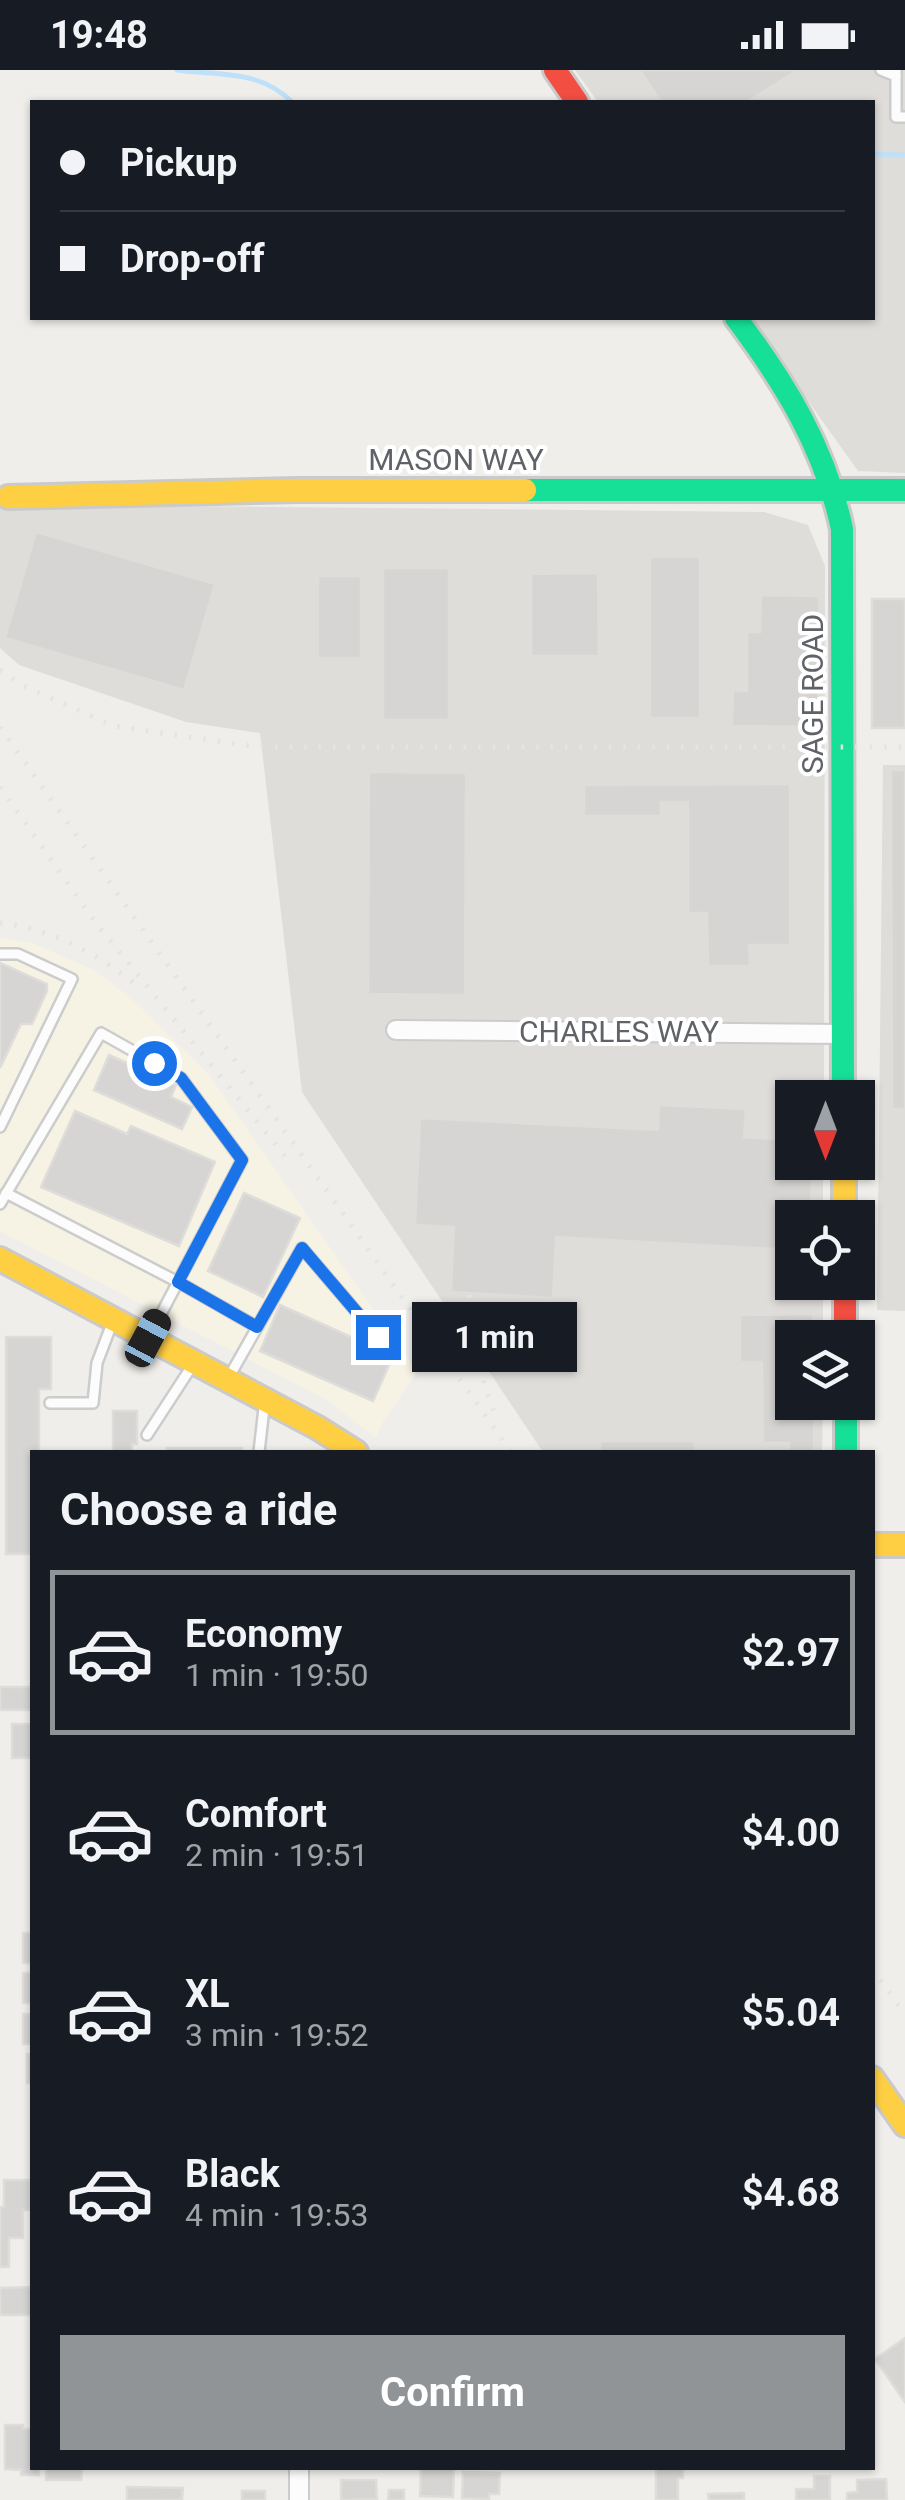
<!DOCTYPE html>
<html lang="en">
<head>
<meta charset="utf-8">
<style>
	:root { --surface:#171b24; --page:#242831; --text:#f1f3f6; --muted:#9ea1a6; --line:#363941; --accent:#919496 }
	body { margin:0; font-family:Roboto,sans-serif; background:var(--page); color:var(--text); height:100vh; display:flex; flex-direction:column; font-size:38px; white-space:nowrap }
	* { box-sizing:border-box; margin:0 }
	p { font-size:32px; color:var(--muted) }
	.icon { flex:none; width:55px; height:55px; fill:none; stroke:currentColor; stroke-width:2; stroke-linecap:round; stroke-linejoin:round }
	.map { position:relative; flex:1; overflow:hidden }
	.drawer { position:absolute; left:30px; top:1380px; width:845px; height:1020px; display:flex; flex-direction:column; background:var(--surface); border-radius:0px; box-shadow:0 2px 8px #0004 }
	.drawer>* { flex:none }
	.guide { position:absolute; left:30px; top:30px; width:845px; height:220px; border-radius:0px; box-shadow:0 2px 8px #0004; display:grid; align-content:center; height:220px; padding:0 30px; background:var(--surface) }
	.needle { width:65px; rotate:180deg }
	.buttons { position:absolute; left:775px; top:1010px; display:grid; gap:20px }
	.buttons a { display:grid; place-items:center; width:100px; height:100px; border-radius:0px; background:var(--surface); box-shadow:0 2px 8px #0004; font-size:50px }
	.end { position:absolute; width:45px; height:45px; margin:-22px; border:12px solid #1a73e8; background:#fff; box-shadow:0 0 0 5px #fff }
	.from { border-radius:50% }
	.bubble { position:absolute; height:70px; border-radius:0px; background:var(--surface); box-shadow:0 2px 8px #0004; font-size:32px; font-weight:700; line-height:70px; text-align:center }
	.car { position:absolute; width:30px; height:60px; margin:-30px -15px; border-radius:12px; box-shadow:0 0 8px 2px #0007; background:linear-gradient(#222 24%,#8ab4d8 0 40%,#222 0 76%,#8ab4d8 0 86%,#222 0) }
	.guide b { display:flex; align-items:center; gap:35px; height:95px; font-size:38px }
	.guide b+b { border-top:2px solid var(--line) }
	.guide i { width:25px; height:25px; background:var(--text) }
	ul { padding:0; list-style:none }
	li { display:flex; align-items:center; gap:30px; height:165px; margin:0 20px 15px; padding:0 10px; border:5px solid transparent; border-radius:0px }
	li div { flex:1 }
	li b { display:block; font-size:38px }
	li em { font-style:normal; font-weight:700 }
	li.active { border-color:var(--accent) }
	li>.icon { width:90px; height:90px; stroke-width:1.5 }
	h2 { padding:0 30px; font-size:45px; line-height:120px }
	.primary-button { display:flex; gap:20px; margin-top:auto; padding:20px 30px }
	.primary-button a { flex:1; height:115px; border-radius:0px; background:var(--accent); color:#fff; font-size:40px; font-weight:700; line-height:115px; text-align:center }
	.status { display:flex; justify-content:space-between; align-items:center; height:70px; padding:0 50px; background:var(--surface); direction:ltr }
	.status svg { height:28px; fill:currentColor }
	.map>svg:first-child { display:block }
</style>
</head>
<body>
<div class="status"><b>19:48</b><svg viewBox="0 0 49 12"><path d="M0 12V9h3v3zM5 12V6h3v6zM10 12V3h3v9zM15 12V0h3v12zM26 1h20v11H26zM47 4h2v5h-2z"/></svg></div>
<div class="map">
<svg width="905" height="2430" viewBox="0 0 905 2430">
	<rect width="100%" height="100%" fill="#efeeea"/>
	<path fill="#f7f3e4" d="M0,868L32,873L94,900L132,929L209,1005L417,1302L381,1355L376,1368L327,1330L0,1161Z"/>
	<g fill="#dfddda">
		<path d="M575,0H905V403L858,401L749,248H872V32H598Z"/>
		<path d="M0,434L764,442L808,455L825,496L824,1027L792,1028V1092L823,1093V1147L792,1148V1212L823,1213V1267L792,1268V1332L823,1333L822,1382H543L302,1022L260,663L186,652L19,595L0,578Z"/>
		<path d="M883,695H905V1241L877,1240Z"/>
	</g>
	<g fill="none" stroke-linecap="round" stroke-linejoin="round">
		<g stroke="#bfe0f9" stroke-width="5">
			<path d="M177,0C223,6 260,0 292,32"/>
			<path d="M872,84L905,85"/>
		</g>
	</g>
	<g fill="#d6d5d3" stroke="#deddd9" stroke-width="2.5">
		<path d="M640,0H798L747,32H661Z"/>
		<path d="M36,462L215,514L184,620L5,568Z"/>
		<rect x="650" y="487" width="50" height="161"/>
		<rect x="383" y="498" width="66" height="152"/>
		<path d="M598,503L599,586H531V504Z"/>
		<rect x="318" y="506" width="43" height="82"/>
		<path d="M761,525L819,526L818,657L732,656L733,621H747V562H760Z"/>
		<rect x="872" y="529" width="33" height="129"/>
		<path d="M891,700H905V1039H892Z"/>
		<path d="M369,702L466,703L465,925L368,924Z"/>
		<path d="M790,714V875H749L750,896H708L707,843H688V732H661V746H584V715Z"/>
		<path d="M0,893L47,914V921L32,954H21L0,998Z"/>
		<path d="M109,985L176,1015L171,1027L192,1037L182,1059L94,1020Z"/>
		<path d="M659,1035L746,1039L744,1067L792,1070V1092H813L810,1148H792V1180L556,1167L553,1228L451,1222L454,1157L415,1155L420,1048L658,1060Z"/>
		<path d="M75,1041L127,1064L131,1056L215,1092L179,1176L41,1117Z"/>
		<path d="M244,1123L300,1148L263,1227L208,1201Z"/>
		<path d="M280,1235L393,1286L373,1331L260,1281Z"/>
		<path d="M813,1244V1268H792V1332H814V1382H789V1373H763L762,1292H740V1245Z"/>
		<path d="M6,1267H51V1319H39V1382H32V1484H6Z"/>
		<path d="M113,1341H137V1374H132V1382H113Z"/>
		<rect x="600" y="1371" width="95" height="11"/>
		<rect x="167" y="1378" width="75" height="4"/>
		<rect x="0" y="1617" width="32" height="23"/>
		<rect x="12" y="1654" width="20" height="34"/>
		<rect x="23" y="1863" width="9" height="30"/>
		<rect x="23" y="1903" width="9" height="30"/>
		<rect x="23" y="1944" width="9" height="30"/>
		<rect x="27" y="1984" width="5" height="29"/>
		<path d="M4,2110H30V2140H23V2168H9V2197H0V2137H4Z"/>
		<path d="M32,2217V2245H0V2218Z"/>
		<path d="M905,2268V2332L875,2289Z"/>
		<path d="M5,2355H23V2359H32V2398H39V2405H21V2400L5,2399Z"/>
		<path d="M46,2398H82L81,2410H46Z"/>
		<path d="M421,2398H454L453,2427L420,2426Z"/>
		<path d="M656,2398H683V2408H678V2430H656Z"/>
		<path d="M463,2402L500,2403L499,2424H489V2429L462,2428Z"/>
		<path d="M814,2406H830V2430H796V2419H814Z"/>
		<path d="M886,2409L887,2430H847V2423L857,2422V2410Z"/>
		<path d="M341,2410H376L377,2429L341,2430Z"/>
		<path d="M127,2417L183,2418L182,2430H127Z"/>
		<path d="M389,2420H404V2430H388Z"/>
		<rect x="242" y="2421" width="23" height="9"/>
		<path d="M744,2423V2430H709L708,2424Z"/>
	</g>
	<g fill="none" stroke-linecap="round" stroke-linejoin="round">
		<g stroke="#cbcccc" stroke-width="14">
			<g id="lane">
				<path d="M881,0L896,6"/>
				<path d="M896,0V47H905"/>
				<path d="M0,884H18L72,909L0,1057"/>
				<path d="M6,1123L178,1212L257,1257"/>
				<path d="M0,1134L101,963L181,1008L242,1090L150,1265"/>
				<path d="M229,1307L302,1178L378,1267"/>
				<path d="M50,1333H93L97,1293L111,1256"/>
				<path d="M147,1365L190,1299"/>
				<path d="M259,1382L264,1338"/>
			</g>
		</g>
		<g stroke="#cbcccc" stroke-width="22">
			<g id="street">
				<path d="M396,960L843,964"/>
				<path d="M299,2430V2398"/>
			</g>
		</g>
		<g stroke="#cacacb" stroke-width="28">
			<g id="fast">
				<path d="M736,248C785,313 825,378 842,459L843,1028"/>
				<path d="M525,420H905"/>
				<path d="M846,1332V1382"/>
			</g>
		</g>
		<g stroke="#cacacb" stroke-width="28">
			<g id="slow">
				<path d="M8,427L296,420H525"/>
				<path d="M844,1092V1148"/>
				<path d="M0,1189L318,1358L356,1382"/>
				<path d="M872,1475H905"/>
				<path d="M872,2008L905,2055"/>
			</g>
		</g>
		<g stroke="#cacacb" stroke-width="28">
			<g id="jam">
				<path d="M555,0L577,32"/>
				<path d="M845,1212V1268"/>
			</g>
		</g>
		<use href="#lane" stroke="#fdfcfc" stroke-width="9"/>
		<use href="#street" stroke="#fdfcfc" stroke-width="18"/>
		<use href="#fast" stroke="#16e098" stroke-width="22"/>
		<use href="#slow" stroke="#ffcf43" stroke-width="22"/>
		<use href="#jam" stroke="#f24e42" stroke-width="22"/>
		<g stroke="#e4e4e4" stroke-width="5" stroke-dasharray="2.5 12" stroke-linecap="butt">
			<path d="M0,600L26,617L114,656L258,677H905"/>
			<path d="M0,657L511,1382"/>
			<path d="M0,717L95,852L289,1091"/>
			<path d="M0,853C50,858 96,883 135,914"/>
			<path d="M469,1225C473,1267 479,1307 496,1346"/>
			<path d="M872,1898L905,1944"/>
		</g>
	</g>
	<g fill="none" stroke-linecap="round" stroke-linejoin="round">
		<path stroke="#1a73e8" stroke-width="12" d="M154,993L181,1008L242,1090L178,1212L257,1257L302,1178L378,1267"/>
	</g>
	<g text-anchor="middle" stroke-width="8" stroke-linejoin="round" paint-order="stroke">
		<g font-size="30" fill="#5f6368" stroke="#fff">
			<text x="456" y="400">MASON WAY</text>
			<text transform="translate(813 624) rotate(-90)" y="10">SAGE ROAD</text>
			<text x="619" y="972">CHARLES WAY</text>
		</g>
	</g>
</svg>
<div class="buttons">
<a><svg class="needle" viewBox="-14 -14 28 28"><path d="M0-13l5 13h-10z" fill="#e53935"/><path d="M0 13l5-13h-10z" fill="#9ea1a6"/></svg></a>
<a><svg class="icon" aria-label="locate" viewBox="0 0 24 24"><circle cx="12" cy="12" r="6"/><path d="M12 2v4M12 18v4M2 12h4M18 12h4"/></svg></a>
<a><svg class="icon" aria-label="layers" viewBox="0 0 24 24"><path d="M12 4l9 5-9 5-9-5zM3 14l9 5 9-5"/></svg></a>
</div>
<i class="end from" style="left:154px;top:993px"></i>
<i class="end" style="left:378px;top:1267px"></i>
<div class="bubble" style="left:412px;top:1232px;width:165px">1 min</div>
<i class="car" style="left:148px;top:1268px;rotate:28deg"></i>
<div class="guide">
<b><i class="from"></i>Pickup</b>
<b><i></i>Drop-off</b>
</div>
<section class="drawer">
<h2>Choose a ride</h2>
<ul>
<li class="active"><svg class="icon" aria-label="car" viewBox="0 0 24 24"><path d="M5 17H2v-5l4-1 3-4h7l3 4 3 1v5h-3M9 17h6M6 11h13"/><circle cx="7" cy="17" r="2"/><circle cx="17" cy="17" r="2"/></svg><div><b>Economy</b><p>1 min · 19:50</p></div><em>$2.97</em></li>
<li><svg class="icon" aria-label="car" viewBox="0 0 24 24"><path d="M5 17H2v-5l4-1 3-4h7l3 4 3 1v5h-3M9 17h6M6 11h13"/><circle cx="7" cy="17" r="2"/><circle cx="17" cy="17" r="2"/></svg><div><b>Comfort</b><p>2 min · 19:51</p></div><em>$4.00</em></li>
<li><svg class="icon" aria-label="car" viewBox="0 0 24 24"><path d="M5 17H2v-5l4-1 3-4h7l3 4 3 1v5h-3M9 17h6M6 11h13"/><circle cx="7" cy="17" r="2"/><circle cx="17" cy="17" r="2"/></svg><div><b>XL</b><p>3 min · 19:52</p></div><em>$5.04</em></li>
<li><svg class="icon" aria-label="car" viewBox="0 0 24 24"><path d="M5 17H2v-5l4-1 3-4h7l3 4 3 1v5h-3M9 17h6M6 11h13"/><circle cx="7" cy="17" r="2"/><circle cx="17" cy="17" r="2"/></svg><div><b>Black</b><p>4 min · 19:53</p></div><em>$4.68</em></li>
</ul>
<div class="primary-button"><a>Confirm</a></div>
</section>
</div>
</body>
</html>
